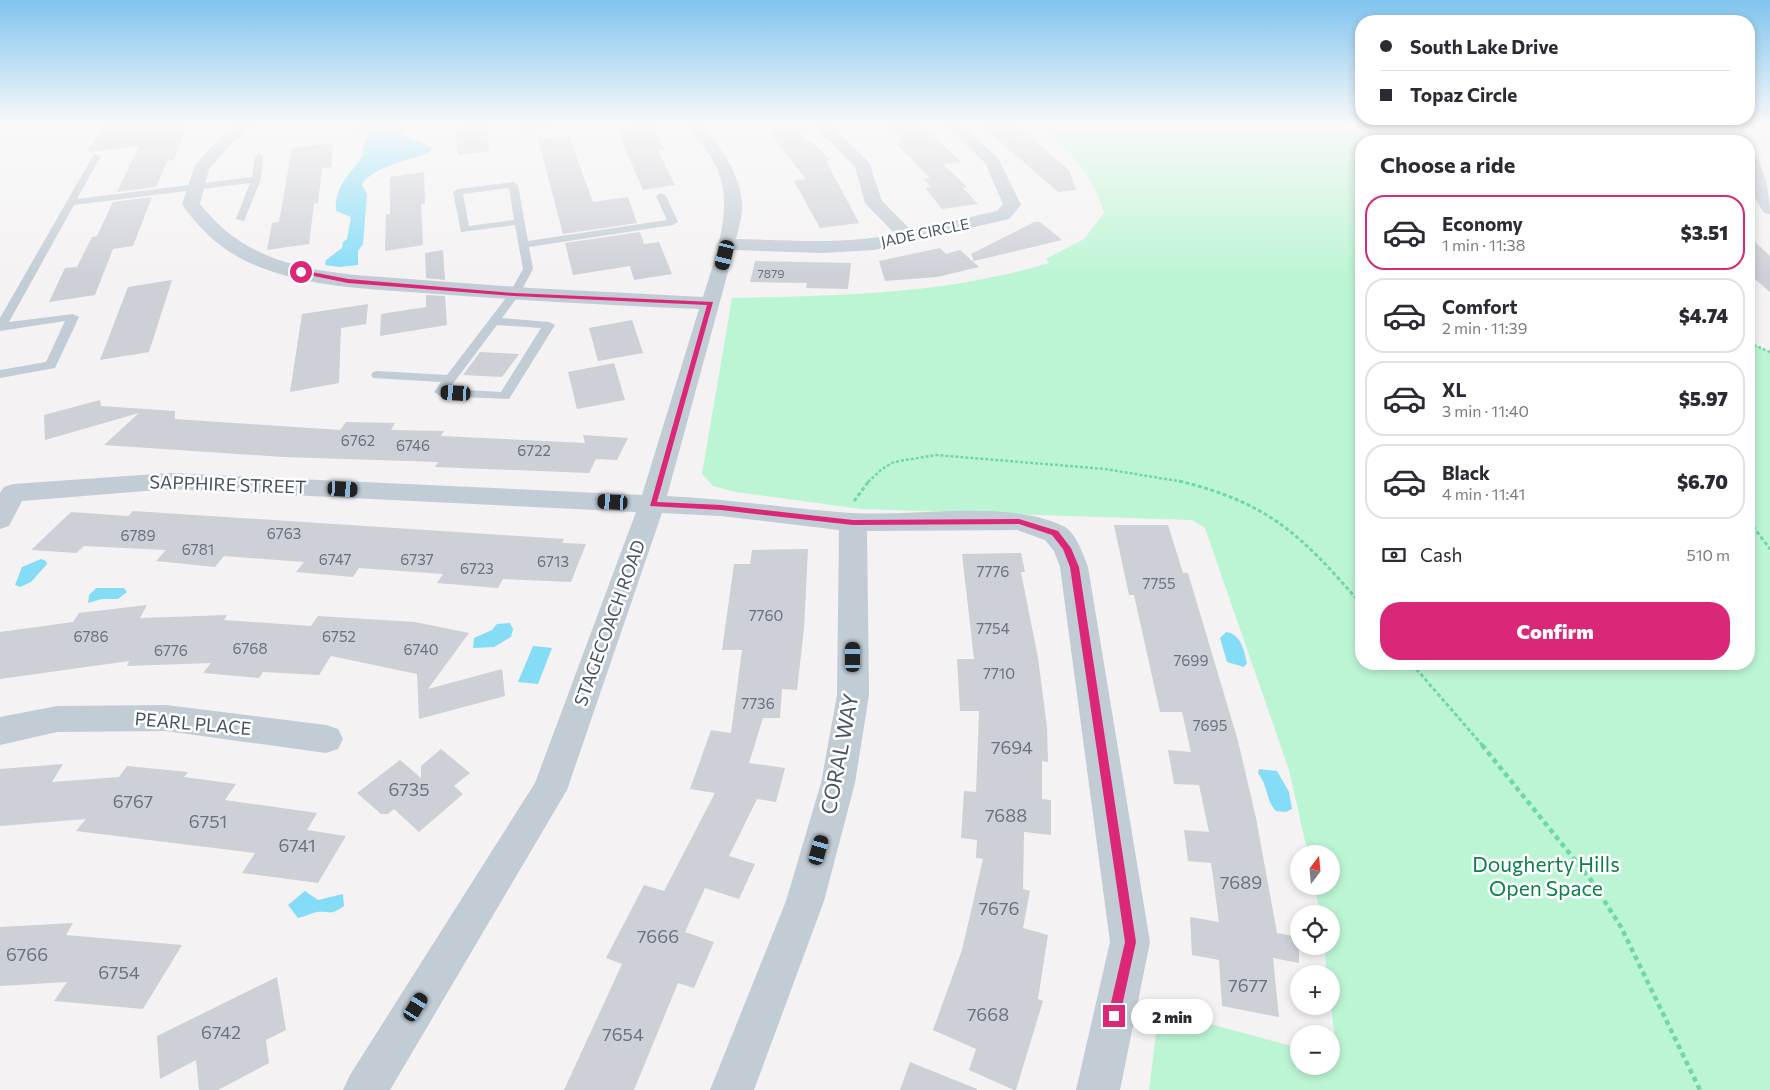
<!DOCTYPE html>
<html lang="en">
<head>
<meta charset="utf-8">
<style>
	:root { --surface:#fff; --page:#f7f7f7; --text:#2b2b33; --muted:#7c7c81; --line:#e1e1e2; --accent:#db2777 }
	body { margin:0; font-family:Commissioner,sans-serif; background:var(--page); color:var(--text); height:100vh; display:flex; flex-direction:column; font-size:19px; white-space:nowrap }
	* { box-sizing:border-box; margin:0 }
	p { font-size:16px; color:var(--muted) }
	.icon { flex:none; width:28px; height:28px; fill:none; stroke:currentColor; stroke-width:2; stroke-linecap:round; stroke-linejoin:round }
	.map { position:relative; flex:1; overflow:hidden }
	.drawer { position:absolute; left:1355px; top:135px; width:400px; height:535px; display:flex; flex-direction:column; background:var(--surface); border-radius:20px; box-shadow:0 2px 8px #0003 }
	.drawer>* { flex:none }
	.hud { position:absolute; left:1355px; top:15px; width:400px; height:110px; border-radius:20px; box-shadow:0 2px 8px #0003; display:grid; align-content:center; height:110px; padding:0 25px; background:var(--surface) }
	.needle { width:32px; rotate:16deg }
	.fabs { position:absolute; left:1290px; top:845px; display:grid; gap:10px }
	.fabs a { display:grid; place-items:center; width:50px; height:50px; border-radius:50%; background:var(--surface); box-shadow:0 2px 8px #0003; font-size:25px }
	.end { position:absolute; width:22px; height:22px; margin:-11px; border:6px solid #db2777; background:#fff; box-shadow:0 0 0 2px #fff }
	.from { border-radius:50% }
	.bubble { position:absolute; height:35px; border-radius:18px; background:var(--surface); box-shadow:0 2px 8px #0003; font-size:16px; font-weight:800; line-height:35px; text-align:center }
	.car { position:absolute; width:15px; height:30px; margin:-15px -8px; border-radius:6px; box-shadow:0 0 4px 1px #0007; background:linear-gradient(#222 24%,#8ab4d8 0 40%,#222 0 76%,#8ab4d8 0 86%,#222 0) }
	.hud b { display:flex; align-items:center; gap:18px; height:48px; font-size:19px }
	.hud b+b { border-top:1px solid var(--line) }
	.hud i { width:12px; height:12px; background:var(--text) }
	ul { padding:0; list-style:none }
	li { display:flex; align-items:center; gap:15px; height:75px; margin:0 10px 8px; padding:0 15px; border:2px solid var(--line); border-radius:20px }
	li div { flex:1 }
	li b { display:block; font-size:19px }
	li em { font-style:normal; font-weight:800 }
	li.selected { border-color:var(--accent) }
	li>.icon { width:45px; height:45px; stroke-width:1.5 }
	h2 { padding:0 25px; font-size:22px; line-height:60px }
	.pay { display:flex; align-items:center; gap:12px; height:55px; padding:0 25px; font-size:19px }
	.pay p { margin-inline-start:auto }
	.primary-button { display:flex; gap:10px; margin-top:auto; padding:10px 25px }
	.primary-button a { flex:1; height:58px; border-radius:20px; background:var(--accent); color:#fff; font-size:20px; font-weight:800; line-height:58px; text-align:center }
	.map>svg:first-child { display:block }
</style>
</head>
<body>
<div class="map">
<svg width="1770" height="1090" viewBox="0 0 1770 1090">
	<rect width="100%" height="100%" fill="#f4f2f2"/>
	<path fill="#bcf5d4" d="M1036,123H1608L1609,141H1361V664H1749V342L1770,353V1090H1149L1159,1010L1299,1048V1066H1331V1056L1337,1057L1331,1006V974H1327L1324,946H1331V914H1320L1315,886H1331V854H1308L1289,770L1205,528L1192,520L861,509L736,492L713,486L702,474L732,298C842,295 941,295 1049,263L1046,259L1084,239L1104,213C1093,174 1068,148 1036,123Z"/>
	<g fill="#85dcf7">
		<path d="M361,123H407L402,132L404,136L432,147L431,151C410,161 380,164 363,182L362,185L367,194L363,244L358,251V265L339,267L325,265L326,260L342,248L343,242L347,239L351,217L336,211C334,187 350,174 363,156V146L368,135L352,129Z"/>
		<path d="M41,559L46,561L47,564L31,582L20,587L15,585L22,567Z"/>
		<path d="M96,588H124L127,592L118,599H102L88,603L89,595Z"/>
		<path d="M510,623L513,629L511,637L494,647L473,648L474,638L492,630L497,624Z"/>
		<path d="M1226,632C1241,634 1244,650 1247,663L1244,667L1227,662L1220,638Z"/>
		<path d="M533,646L552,648L538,684L518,682Z"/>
		<path d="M1259,769L1277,771L1289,792L1292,809L1286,812L1276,811C1265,799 1269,788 1258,773Z"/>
		<path d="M305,891L318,900L343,894L344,906C330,916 331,911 317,912C311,913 304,917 298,918L288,905Z"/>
	</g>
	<g fill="#cdd0d7">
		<path d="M104,123H184V134L174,160L167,161L156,187L117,192L139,146L87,152Z"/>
		<path d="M883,123H919L961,162L943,164L967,187L963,188L978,204L942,209L925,188L931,187L923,179L930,178L897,144L902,139Z"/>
		<path d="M979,123H1014L1070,171L1076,190L1058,192Z"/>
		<path d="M651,124L665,150L658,151L675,185L643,190L617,130Z"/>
		<path d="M485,125L490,151L458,155L455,128Z"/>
		<path d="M795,127L808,141H812L830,160L826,161L859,223L820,228L794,181L806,179L768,131Z"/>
		<path d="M569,136L593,202L628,197L637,223L563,234L538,139Z"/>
		<path d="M333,143L331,167L322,168L318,203L314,204L309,244L267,250L272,223L279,222L292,148Z"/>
		<path d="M424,172L425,204H421L423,245L385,251L386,215L390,214V177Z"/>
		<path d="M152,197L133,246L113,249L95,295L49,302L65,268L77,267L92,237L97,236L113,202Z"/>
		<path d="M1034,222H1040L1062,240L974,261L971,254Z"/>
		<path d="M640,232L644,244L659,242L672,274L634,280L630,266L573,275L565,243Z"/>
		<path d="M1749,236L1770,256V292L1749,274Z"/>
		<path d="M940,248L946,254L960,250L979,267L937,277L885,281L879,261Z"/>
		<path d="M443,250L445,280L426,278L425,253Z"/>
		<path d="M755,261L851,263L848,289L806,288L807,283L750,282Z"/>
		<path d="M172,280L149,352L100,360L128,287Z"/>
		<path d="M426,295L445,296L447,325L380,336L381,314L426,307Z"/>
		<path d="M368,304L366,324L341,328L339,383L290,392L302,314Z"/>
		<path d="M632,320L643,353L598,361L589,328Z"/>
		<path d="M480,352L519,354L502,377L463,375Z"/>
		<path d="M614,363L625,400L577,409L568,372Z"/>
		<path d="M100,400L101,406L175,411V419L340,430L346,422L395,423L391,430L444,431L441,436L585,443L583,435L628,438L617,460L596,459L589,473L435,467L438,462L283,457L104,445L139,413L45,440L44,415Z"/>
		<path d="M133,511L564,539L562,543L586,544L571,582L503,579L498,588L437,583L443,574L359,568L353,577L296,572L304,562L224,556L215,567L156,561L166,550L84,546L76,553L31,550L71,512L128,516Z"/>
		<path d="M1114,525H1168L1183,573H1188L1238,741L1256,818L1277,933L1299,937V963L1273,958L1279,1017L1222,1006L1219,960L1192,955L1190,917L1219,922L1211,863L1188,861L1184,830L1209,832L1199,785L1174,784L1168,750L1191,752L1182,712H1160L1134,595H1129Z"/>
		<path d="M808,549L804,629L797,690L782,689L780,718H763L749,763L785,768L776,802L757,799L729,856L755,864L739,899L705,888L685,932L714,942L694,988L678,983L634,1090H564L622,964L606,958L644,885L664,891L715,793L690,789L711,730L731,733L742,650H722L734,564H750L752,550Z"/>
		<path d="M1021,553L1025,572H1021L1038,658L1047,727L1048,762L1042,761V799L1051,800V835L1024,832L1023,889L1030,891L1023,928L1048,935L1038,999L1043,1001L1016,1090H1014L969,1070L976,1049L933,1030L962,950L983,859L976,858L977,840L961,838L964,791L976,792L979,711H960L957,659H974L962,554Z"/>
		<path d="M147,605L140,618L227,615L224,620L311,626L318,616L415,622L469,633L428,689L502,669L505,696L419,719L417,674L331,656L319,675L263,672L259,678L203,673L211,663L127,666L129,661L0,679V632L73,622L79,613Z"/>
		<path d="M441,749L470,773L454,786L463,794L419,832L394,809L388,814H381L357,793L400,760L421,778V766Z"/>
		<path d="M63,764L52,782L119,777L127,766L188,772L184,777L236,784L225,800L317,813L307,830L346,836L318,883L242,873L255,853L76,831L86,819L0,826V769Z"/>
		<path d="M73,923L66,935L182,945L143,1009L54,1001L67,982L0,986V927Z"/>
		<path d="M277,977L286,1030L266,1040L269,1063L218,1090H199L196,1060L160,1079L157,1036Z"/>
		<path d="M910,1062L977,1089V1090H900Z"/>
	</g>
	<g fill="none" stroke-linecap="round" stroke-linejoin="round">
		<path stroke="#70d8a7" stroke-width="2" stroke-dasharray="2.5 2" stroke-linecap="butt" d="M1372,123L1394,141"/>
		<g stroke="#70d8a7" stroke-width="2.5" stroke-dasharray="3 2" stroke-linecap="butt">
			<path d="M1749,343L1770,352"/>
			<path d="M868,482L882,469L894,462L936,455L1105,469L1184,482"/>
		</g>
		<g stroke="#70d8a7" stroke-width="3" stroke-dasharray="4 2.5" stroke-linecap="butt">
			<path d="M1179,481C1270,503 1302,536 1361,604"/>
			<path d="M854,501L869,481"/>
			<path d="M1749,521L1770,549"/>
			<path d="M1412,664L1483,746"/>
		</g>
		<path stroke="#70d8a7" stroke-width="4.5" stroke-dasharray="5 4" stroke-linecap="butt" d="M1482,745L1591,880L1621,927L1700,1090"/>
		<g fill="#c1ccd5" fill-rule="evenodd">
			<path d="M516,123H524L525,126L574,123L522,131H519Z"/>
			<path d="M94,154L101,156L77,199L252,177L255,157L259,154L263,157L261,179L244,221L236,219L250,183L74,205L9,322L73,314L79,317L55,368L0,378V370L46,362L65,321L0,331V318Z"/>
			<path d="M513,182L518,185L528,241L667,220L656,196L661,193L666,196L678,222L673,225L529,247L533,269L519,295L502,318L549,322L555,325L509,399L440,396L434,392L441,382L373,378L371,375L373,372L377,371L447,375L509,294L523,269L515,225L461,232L453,192L458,189ZM509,188L514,220L469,226L463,194ZM497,325L541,328L501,392L449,389Z"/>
		</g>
		<g fill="#c1ccd5" fill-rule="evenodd">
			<path d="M241,123H258L232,143L209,169L200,204C241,256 292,268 355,275L531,288L703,297C714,261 731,216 721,179C715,158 698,140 686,123H701C721,148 744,178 742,211C741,220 738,230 736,239C789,240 843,245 895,234L865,203L855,167L812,123H828L869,162L882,201L911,230L997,211L1003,204L985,163L943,123H959L998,158L1021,205L1009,219L874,250L822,253L734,250L667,496C729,499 791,509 852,513C915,517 1007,499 1063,526C1076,532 1083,554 1088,567L1150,942L1120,1090H1076L1110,942L1060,567L1054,551L1045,540L1017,530L867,531L869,695L855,783L824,901L754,1090H710L786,901L821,783L837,695L839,530L721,516L662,513L567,790L390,1090H343L350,1075L535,783L636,512L170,489L22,501L9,526L0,529V493L4,487L13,484L170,473L642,495L699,309C607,305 515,300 424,293C368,289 309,287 257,266C225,253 201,232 182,204L195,165L220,137Z"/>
			<path d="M1728,123H1743L1751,141L1749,144V141H1735Z"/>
			<path d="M1749,153C1765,157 1770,200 1770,214L1764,213C1750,193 1748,176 1749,153Z"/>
			<path d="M166,705L326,725L338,729L343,739L338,749L326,753L166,731L57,732L0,745V717L57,706Z"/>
		</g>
	</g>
	<linearGradient id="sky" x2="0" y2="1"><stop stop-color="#80c4ee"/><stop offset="0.45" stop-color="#faf9f9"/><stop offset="1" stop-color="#faf9f9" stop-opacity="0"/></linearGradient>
	<rect width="1770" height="276" fill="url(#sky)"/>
	<path fill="#db2777" d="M301,270L348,279L514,293L713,302L657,502L721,505L853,520L1019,519L1058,531L1071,548L1079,567L1136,942L1119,1020L1114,1022L1110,1020L1108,1016L1125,942L1070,567L1063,549L1052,535L1019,524L853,525L721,510L650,506L707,305L514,296L348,283L299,273Z"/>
	<g text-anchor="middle" stroke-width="5" stroke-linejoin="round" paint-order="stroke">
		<g font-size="12" fill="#68737f">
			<text x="771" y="278">7879</text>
		</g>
		<g font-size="15" fill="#475462" stroke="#fff">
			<text transform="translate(925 233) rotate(-12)" y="5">JADE CIRCLE</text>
		</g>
		<g font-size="15" fill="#68737f">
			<text x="358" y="446">6762</text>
			<text x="413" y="451">6746</text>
			<text x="534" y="456">6722</text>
			<text x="284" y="539">6763</text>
			<text x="138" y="541">6789</text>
			<text x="198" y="555">6781</text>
			<text x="335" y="565">6747</text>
			<text x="417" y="565">6737</text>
			<text x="553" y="567">6713</text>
			<text x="477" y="574">6723</text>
			<text x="993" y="577">7776</text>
			<text x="1159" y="589">7755</text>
			<text x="766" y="621">7760</text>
			<text x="993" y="634">7754</text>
			<text x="91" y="642">6786</text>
			<text x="339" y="642">6752</text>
			<text x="250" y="654">6768</text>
			<text x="421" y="655">6740</text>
			<text x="171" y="656">6776</text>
			<text x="1191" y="666">7699</text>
			<text x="999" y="679">7710</text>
			<text x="758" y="709">7736</text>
			<text x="1210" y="731">7695</text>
		</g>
		<g font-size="18" fill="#475462" stroke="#fff">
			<text transform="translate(228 485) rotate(2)" y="6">SAPPHIRE STREET</text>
			<text transform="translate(610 623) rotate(-70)" y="6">STAGECOACH ROAD</text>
			<text transform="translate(193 724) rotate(5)" y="6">PEARL PLACE</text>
		</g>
		<g font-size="18" fill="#68737f">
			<text x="1012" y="754">7694</text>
			<text x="409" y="796">6735</text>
			<text x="133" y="808">6767</text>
			<text x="1006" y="822">7688</text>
			<text x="208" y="828">6751</text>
			<text x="297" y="852">6741</text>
			<text x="1241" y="889">7689</text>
			<text x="999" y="915">7676</text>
			<text x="658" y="943">7666</text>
			<text x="27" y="961">6766</text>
			<text x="119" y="979">6754</text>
			<text x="1248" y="992">7677</text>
			<text x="988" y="1021">7668</text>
			<text x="221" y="1039">6742</text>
			<text x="623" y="1041">7654</text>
		</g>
		<g font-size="21" fill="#475462" stroke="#fff">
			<text transform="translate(840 754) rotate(-79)" y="7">CORAL WAY</text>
		</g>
		<g font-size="21" fill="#0c824b" stroke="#fff">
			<text x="1546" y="872">Dougherty Hills<tspan x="1546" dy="24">Open Space</tspan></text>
		</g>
	</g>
</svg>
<div class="fabs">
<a><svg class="needle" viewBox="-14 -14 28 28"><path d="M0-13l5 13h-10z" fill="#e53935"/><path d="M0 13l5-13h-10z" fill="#7c7c81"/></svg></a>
<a><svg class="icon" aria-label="locate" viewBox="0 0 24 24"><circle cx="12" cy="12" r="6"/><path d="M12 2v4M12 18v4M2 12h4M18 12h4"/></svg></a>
<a>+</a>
<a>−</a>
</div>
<i class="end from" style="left:301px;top:272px"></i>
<i class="end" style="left:1114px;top:1016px"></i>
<div class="bubble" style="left:1131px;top:999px;width:82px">2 min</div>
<i class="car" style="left:725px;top:255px;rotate:194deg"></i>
<i class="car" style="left:456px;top:393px;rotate:273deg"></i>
<i class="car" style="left:343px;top:489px;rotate:93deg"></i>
<i class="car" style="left:613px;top:502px;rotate:273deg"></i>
<i class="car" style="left:853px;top:657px;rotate:0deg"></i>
<i class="car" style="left:819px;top:850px;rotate:16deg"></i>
<i class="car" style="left:416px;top:1007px;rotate:32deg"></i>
<div class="hud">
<b><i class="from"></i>South Lake Drive</b>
<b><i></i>Topaz Circle</b>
</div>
<section class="drawer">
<h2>Choose a ride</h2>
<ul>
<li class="selected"><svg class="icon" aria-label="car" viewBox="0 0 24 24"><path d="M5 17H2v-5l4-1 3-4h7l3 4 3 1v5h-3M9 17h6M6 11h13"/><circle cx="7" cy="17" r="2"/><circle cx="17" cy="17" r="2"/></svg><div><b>Economy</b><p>1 min · 11:38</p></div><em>$3.51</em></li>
<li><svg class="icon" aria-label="car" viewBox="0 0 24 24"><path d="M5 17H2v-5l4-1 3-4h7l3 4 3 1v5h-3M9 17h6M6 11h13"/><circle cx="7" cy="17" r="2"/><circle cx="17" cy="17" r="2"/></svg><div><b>Comfort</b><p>2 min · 11:39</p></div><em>$4.74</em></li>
<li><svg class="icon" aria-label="car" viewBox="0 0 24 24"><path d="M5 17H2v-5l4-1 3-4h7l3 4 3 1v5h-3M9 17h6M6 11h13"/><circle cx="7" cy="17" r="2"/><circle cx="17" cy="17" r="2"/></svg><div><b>XL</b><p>3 min · 11:40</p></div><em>$5.97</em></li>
<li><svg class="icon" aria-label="car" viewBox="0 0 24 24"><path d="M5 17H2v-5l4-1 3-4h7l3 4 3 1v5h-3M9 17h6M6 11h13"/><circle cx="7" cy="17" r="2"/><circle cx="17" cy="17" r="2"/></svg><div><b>Black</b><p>4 min · 11:41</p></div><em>$6.70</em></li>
</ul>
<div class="pay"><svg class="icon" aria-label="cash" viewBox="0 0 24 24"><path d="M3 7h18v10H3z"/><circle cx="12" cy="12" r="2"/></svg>Cash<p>510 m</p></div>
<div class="primary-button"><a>Confirm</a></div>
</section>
</div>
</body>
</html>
